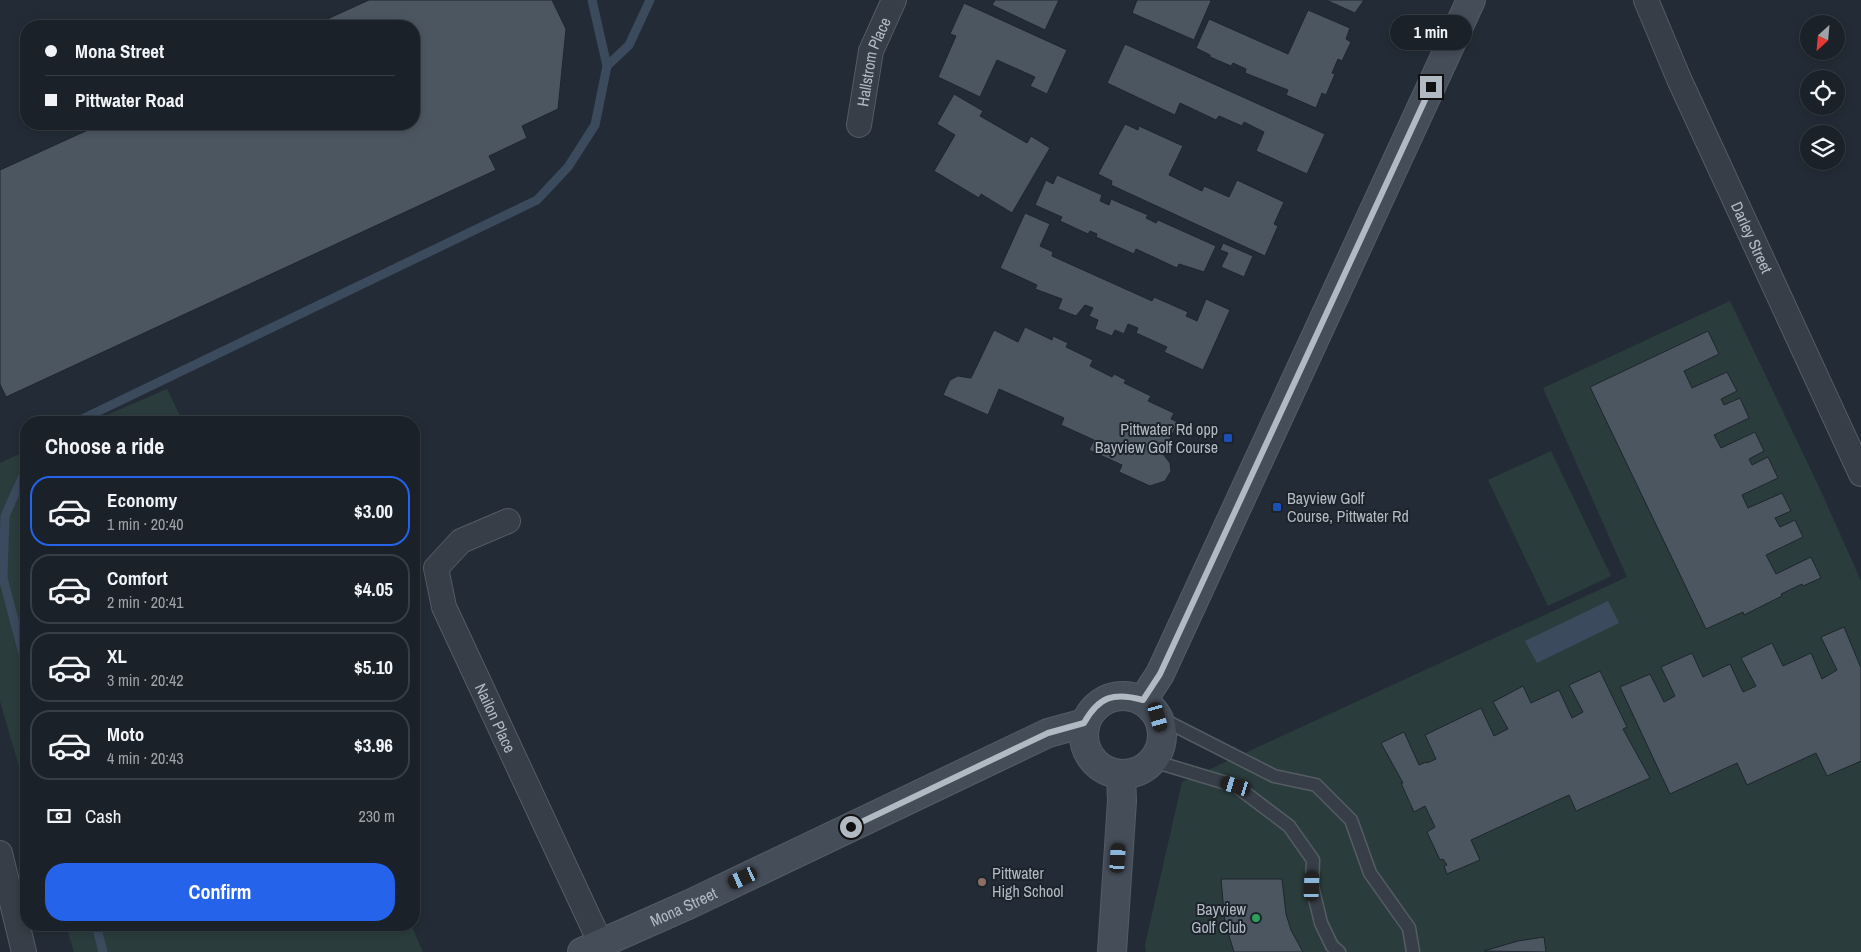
<!DOCTYPE html>
<html lang="en">
<head>
<meta charset="utf-8">
<style>
	:root { --surface:#1a2128; --page:#272e34; --text:#f1f3f6; --muted:#9fa3a8; --line:#383e45; --accent:#2563eb }
	body { margin:0; font-family:"Archivo Narrow",sans-serif; background:var(--page); color:var(--text); height:100vh; display:flex; flex-direction:column; font-size:19px; white-space:nowrap }
	* { box-sizing:border-box; margin:0 }
	p { font-size:16px; color:var(--muted) }
	.icon { flex:none; width:28px; height:28px; fill:none; stroke:currentColor; stroke-width:2; stroke-linecap:round; stroke-linejoin:round }
	.map { position:relative; flex:1; overflow:hidden }
	.side { position:absolute; left:20px; top:416px; width:400px; height:515px; display:flex; flex-direction:column; background:var(--surface); border-radius:20px; box-shadow:0 2px 8px #0003,0 0 0 1px var(--line) }
	.side>* { flex:none }
	.banner { position:absolute; left:20px; top:20px; width:400px; height:110px; border-radius:20px; box-shadow:0 2px 8px #0003,0 0 0 1px var(--line); display:grid; align-content:center; height:110px; padding:0 25px; background:var(--surface) }
	.needle { width:32px; rotate:206deg }
	.controls { position:absolute; left:1800px; top:15px; display:grid; gap:10px }
	.controls a { display:grid; place-items:center; width:45px; height:45px; border-radius:50%; background:var(--surface); box-shadow:0 2px 8px #0003,0 0 0 1px var(--line); font-size:25px }
	.end { position:absolute; width:22px; height:22px; margin:-11px; border:6px solid #b1b9c3; background:#111; box-shadow:0 0 0 2px #111 }
	.from { border-radius:50% }
	.bubble { position:absolute; height:35px; border-radius:18px; background:var(--surface); box-shadow:0 2px 8px #0003,0 0 0 1px var(--line); font-size:16px; font-weight:700; line-height:35px; text-align:center }
	.car { position:absolute; width:15px; height:30px; margin:-15px -8px; border-radius:6px; box-shadow:0 0 4px 1px #0007; background:linear-gradient(#222 24%,#8ab4d8 0 40%,#222 0 76%,#8ab4d8 0 86%,#222 0) }
	.banner b { display:flex; align-items:center; gap:18px; height:48px; font-size:19px }
	.banner b+b { border-top:1px solid var(--line) }
	.banner i { width:12px; height:12px; background:var(--text) }
	ul { padding:0; list-style:none }
	li { display:flex; align-items:center; gap:15px; height:70px; margin:0 10px 8px; padding:0 15px; border:2px solid var(--line); border-radius:20px }
	li div { flex:1 }
	li b { display:block; font-size:19px }
	li em { font-style:normal; font-weight:700 }
	li.current { border-color:var(--accent) }
	li>.icon { width:45px; height:45px; stroke-width:1.5 }
	h2 { padding:0 25px; font-size:22px; line-height:60px }
	.pay { display:flex; align-items:center; gap:12px; height:55px; padding:0 25px; font-size:19px }
	.pay p { margin-inline-start:auto }
	.cta { display:flex; gap:10px; margin-top:auto; padding:10px 25px }
	.cta a { flex:1; height:58px; border-radius:20px; background:var(--accent); color:#fff; font-size:20px; font-weight:700; line-height:58px; text-align:center }
	.map>svg:first-child { display:block }
</style>
</head>
<body>
<div class="map">
<svg width="1861" height="952" viewBox="0 0 1861 952">
	<rect width="100%" height="100%" fill="#232c36"/>
	<g fill="#2b3c3c">
		<path d="M1730,301L1820,489L1861,581V952H1146L1145,945L1182,782L1627,577L1543,388Z"/>
		<path d="M167,389L183,422H91Z"/>
		<path d="M26,451V791L0,701V463Z"/>
		<path d="M1551,451L1611,576L1548,606L1488,480Z"/>
		<path d="M66,925H411L423,952H74Z"/>
	</g>
	<path fill="#3b4a5d" d="M1608,601L1619,623L1537,663L1525,641Z"/>
	<g fill="none" stroke-linecap="round" stroke-linejoin="round">
		<g stroke="#3b4a5d" stroke-width="9">
			<path d="M607,66L629,45L650,0"/>
			<path d="M76,422L537,200L568,167L595,125L607,66L592,0"/>
			<path d="M26,469L5,516L3,578L26,665"/>
			<path d="M96,925L103,952"/>
		</g>
	</g>
	<g fill="#4c5661" stroke="#1e252d">
		<path d="M369,0H552L566,29L558,109L522,126L527,138L489,156L496,170L6,397L0,384V170L101,124H414V26H312Z"/>
		<path d="M995,0H1059L1045,30L992,5Z"/>
		<path d="M1137,0H1210L1211,1L1194,40L1132,13Z"/>
		<path d="M1326,0H1364L1355,13Z"/>
		<path d="M964,3L1067,50L1047,94L1030,86L1035,77L997,60L980,97L938,77L956,36L950,34Z"/>
		<path d="M1308,10L1350,28L1346,39L1351,42L1342,61L1338,59L1332,73L1335,74L1326,95L1322,93L1316,108L1286,95L1288,90L1245,73L1246,69L1233,63L1231,66L1210,57V55L1196,48L1209,19L1288,54Z"/>
		<path d="M1125,44L1325,134L1307,174L1256,151L1264,132L1244,122L1242,126L1219,116L1216,120L1180,103L1175,115L1107,83Z"/>
		<path d="M954,94L983,111L980,116L1027,143L1031,136L1050,148L1012,213L981,194L979,198L934,171L955,135L937,124Z"/>
		<path d="M1125,124L1138,130L1139,126L1183,146L1169,175L1202,191L1204,186L1229,197L1237,180L1284,202L1274,224L1278,226L1265,256L1111,185L1112,181L1098,174Z"/>
		<path d="M1057,175L1102,195L1100,201L1109,205L1111,199L1148,215L1146,218L1156,223L1158,220L1216,246L1204,272L1179,264L1177,268L1136,249L1134,254L1096,237L1097,234L1090,231L1088,234L1060,221L1062,217L1035,205L1046,180L1053,184Z"/>
		<path d="M1025,213L1050,224L1040,246L1053,252L1052,256L1152,301L1154,297L1188,312L1186,316L1197,321L1206,299L1230,310L1203,370L1164,352L1167,347L1136,333L1138,328L1128,324L1124,334L1115,330L1112,336L1095,329L1098,320L1089,316L1093,308L1085,305L1076,316L1058,309L1062,299L1035,289L1037,285L1000,268Z"/>
		<path d="M1223,243L1253,256L1244,277L1221,267L1228,253L1220,250Z"/>
		<path d="M1025,327L1052,340L1053,336L1068,343L1066,347L1093,360L1090,366L1112,377L1114,374L1126,380L1124,383L1151,396L1148,401L1174,413L1171,419L1178,422L1163,454L1170,463L1171,471L1165,481L1150,486L1119,472L1122,465L1089,450L1094,440L1061,425L1064,418L999,389L988,415L943,395L950,380L958,376L971,378L994,330L1018,342Z"/>
		<path d="M1708,331L1719,354L1684,371L1692,388L1727,372L1737,391L1721,399L1724,405L1740,398L1749,418L1714,435L1721,448L1755,432L1764,451L1749,459L1752,465L1768,457L1778,478L1742,495L1748,508L1782,493L1791,511L1775,518L1780,527L1795,520L1803,537L1766,555L1776,574L1811,557L1821,578L1803,586L1802,584L1781,594L1782,596L1744,615L1743,612L1706,629L1590,387Z"/>
		<path d="M1844,627L1861,668V761L1827,776L1816,753L1747,785L1737,763L1670,794L1620,687L1650,674L1664,702L1675,696L1661,667L1692,653L1703,677L1730,664L1743,692L1756,686L1741,658L1772,643L1783,666L1811,653L1822,679L1837,670L1821,637Z"/>
		<path d="M1600,671L1627,727L1623,729L1650,778L1576,811L1569,795L1471,840L1480,860L1447,874L1444,866L1447,865L1443,859L1440,860L1427,832L1435,827L1425,806L1414,812L1401,783H1403L1381,743L1404,732L1419,765L1426,762L1427,763L1436,759L1425,735L1481,708L1494,736L1508,729L1493,702L1523,686L1531,703L1559,690L1572,718L1583,712L1569,685Z"/>
		<path d="M1221,879H1282L1286,914L1291,930L1303,952H1234L1225,923Z"/>
		<path d="M1544,937L1546,952L1484,951L1518,941Z"/>
	</g>
	<g fill="none" stroke-linecap="round" stroke-linejoin="round">
		<g stroke="#545c64" stroke-width="15">
			<g id="lane">
				<path d="M1158,717L1274,776L1316,785L1351,820L1370,873L1409,928L1413,952"/>
				<path d="M1153,761L1236,786L1289,826L1313,860L1312,886L1321,923L1332,946L1339,952"/>
			</g>
		</g>
		<g stroke="#545c64" stroke-width="26">
			<g id="street">
				<path id="s1" d="M1646,0L1679,79L1861,474"/>
				<path id="s2" d="M859,125L871,51L894,0"/>
				<path id="s3" d="M508,521L461,541L436,568L444,607L601,944"/>
				<path d="M0,853L24,952"/>
			</g>
		</g>
		<g stroke="#545c64" stroke-width="30">
			<g id="secondary">
				<circle cx="1123" cy="735" r="39"/>
				<path d="M1143,700L1160,674L1471,0"/>
				<path id="s4" d="M582,952L690,904L1048,733L1085,723"/>
				<path d="M1112,952L1122,801L1121,774"/>
			</g>
		</g>
		<use href="#lane" stroke="#373e47" stroke-width="12"/>
		<use href="#street" stroke="#373e47" stroke-width="24"/>
		<use href="#secondary" stroke="#454d59" stroke-width="28"/>
	</g>
	<g fill="none" stroke-linecap="round" stroke-linejoin="round">
		<path stroke="#b1b9c3" stroke-width="6" d="M851,827L1048,733L1084,723C1099,696 1114,692 1143,700L1160,674L1431,87"/>
	</g>
	<g fill="#1a4fb4" stroke="#1c232b" stroke-width="2">
		<rect x="1223" y="433" width="10" height="10" rx="2.5"/>
		<rect x="1272" y="502" width="10" height="10" rx="2.5"/>
	</g>
	<circle fill="#8d6e63" stroke="#1c232b" stroke-width="2" cx="982" cy="882" r="5"/>
	<circle fill="#2e9e5b" stroke="#1c232b" stroke-width="2" cx="1256" cy="918" r="5"/>
	<g text-anchor="middle" stroke-width="4" stroke-linejoin="round" paint-order="stroke">
		<g font-size="16" fill="#b1b9c3" stroke="#1c232b">
			<text dy="6" stroke="none"><textPath href="#s2" startOffset="65">Hallstrom Place</textPath></text>
			<text dy="6" stroke="none"><textPath href="#s1" startOffset="260">Darley Street</textPath></text>
			<text dy="6" stroke="none"><textPath href="#s3" startOffset="250">Nailon Place</textPath></text>
			<text dy="6" stroke="none"><textPath href="#s4" startOffset="111">Mona Street</textPath></text>
		</g>
		<g font-size="16" fill="#b1b9c3" stroke="#1c232b" text-anchor="end">
			<text x="1218" y="435">Pittwater Rd opp<tspan x="1218" dy="18">Bayview Golf Course</tspan></text>
			<text x="1287" y="504" text-anchor="start">Bayview Golf<tspan x="1287" dy="18">Course, Pittwater Rd</tspan></text>
			<text x="992" y="879" text-anchor="start">Pittwater<tspan x="992" dy="18">High School</tspan></text>
			<text x="1246" y="915">Bayview<tspan x="1246" dy="18">Golf Club</tspan></text>
		</g>
	</g>
</svg>
<div class="controls">
<a><svg class="needle" viewBox="-14 -14 28 28"><path d="M0-13l5 13h-10z" fill="#e53935"/><path d="M0 13l5-13h-10z" fill="#9fa3a8"/></svg></a>
<a><svg class="icon" aria-label="locate" viewBox="0 0 24 24"><circle cx="12" cy="12" r="6"/><path d="M12 2v4M12 18v4M2 12h4M18 12h4"/></svg></a>
<a><svg class="icon" aria-label="layers" viewBox="0 0 24 24"><path d="M12 4l9 5-9 5-9-5zM3 14l9 5 9-5"/></svg></a>
</div>
<i class="end from" style="left:851px;top:827px"></i>
<i class="end" style="left:1431px;top:87px"></i>
<div class="bubble" style="left:1390px;top:15px;width:82px">1 min</div>
<i class="car" style="left:1158px;top:717px;rotate:164deg"></i>
<i class="car" style="left:1236px;top:786px;rotate:287deg"></i>
<i class="car" style="left:1118px;top:858px;rotate:4deg"></i>
<i class="car" style="left:743px;top:878px;rotate:245deg"></i>
<i class="car" style="left:1312px;top:886px;rotate:2deg"></i>
<div class="banner">
<b><i class="from"></i>Mona Street</b>
<b><i></i>Pittwater Road</b>
</div>
<section class="side">
<h2>Choose a ride</h2>
<ul>
<li class="current"><svg class="icon" aria-label="car" viewBox="0 0 24 24"><path d="M5 17H2v-5l4-1 3-4h7l3 4 3 1v5h-3M9 17h6M6 11h13"/><circle cx="7" cy="17" r="2"/><circle cx="17" cy="17" r="2"/></svg><div><b>Economy</b><p>1 min · 20:40</p></div><em>$3.00</em></li>
<li><svg class="icon" aria-label="car" viewBox="0 0 24 24"><path d="M5 17H2v-5l4-1 3-4h7l3 4 3 1v5h-3M9 17h6M6 11h13"/><circle cx="7" cy="17" r="2"/><circle cx="17" cy="17" r="2"/></svg><div><b>Comfort</b><p>2 min · 20:41</p></div><em>$4.05</em></li>
<li><svg class="icon" aria-label="car" viewBox="0 0 24 24"><path d="M5 17H2v-5l4-1 3-4h7l3 4 3 1v5h-3M9 17h6M6 11h13"/><circle cx="7" cy="17" r="2"/><circle cx="17" cy="17" r="2"/></svg><div><b>XL</b><p>3 min · 20:42</p></div><em>$5.10</em></li>
<li><svg class="icon" aria-label="car" viewBox="0 0 24 24"><path d="M5 17H2v-5l4-1 3-4h7l3 4 3 1v5h-3M9 17h6M6 11h13"/><circle cx="7" cy="17" r="2"/><circle cx="17" cy="17" r="2"/></svg><div><b>Moto</b><p>4 min · 20:43</p></div><em>$3.96</em></li>
</ul>
<div class="pay"><svg class="icon" aria-label="cash" viewBox="0 0 24 24"><path d="M3 7h18v10H3z"/><circle cx="12" cy="12" r="2"/></svg>Cash<p>230 m</p></div>
<div class="cta"><a>Confirm</a></div>
</section>
</div>
</body>
</html>
